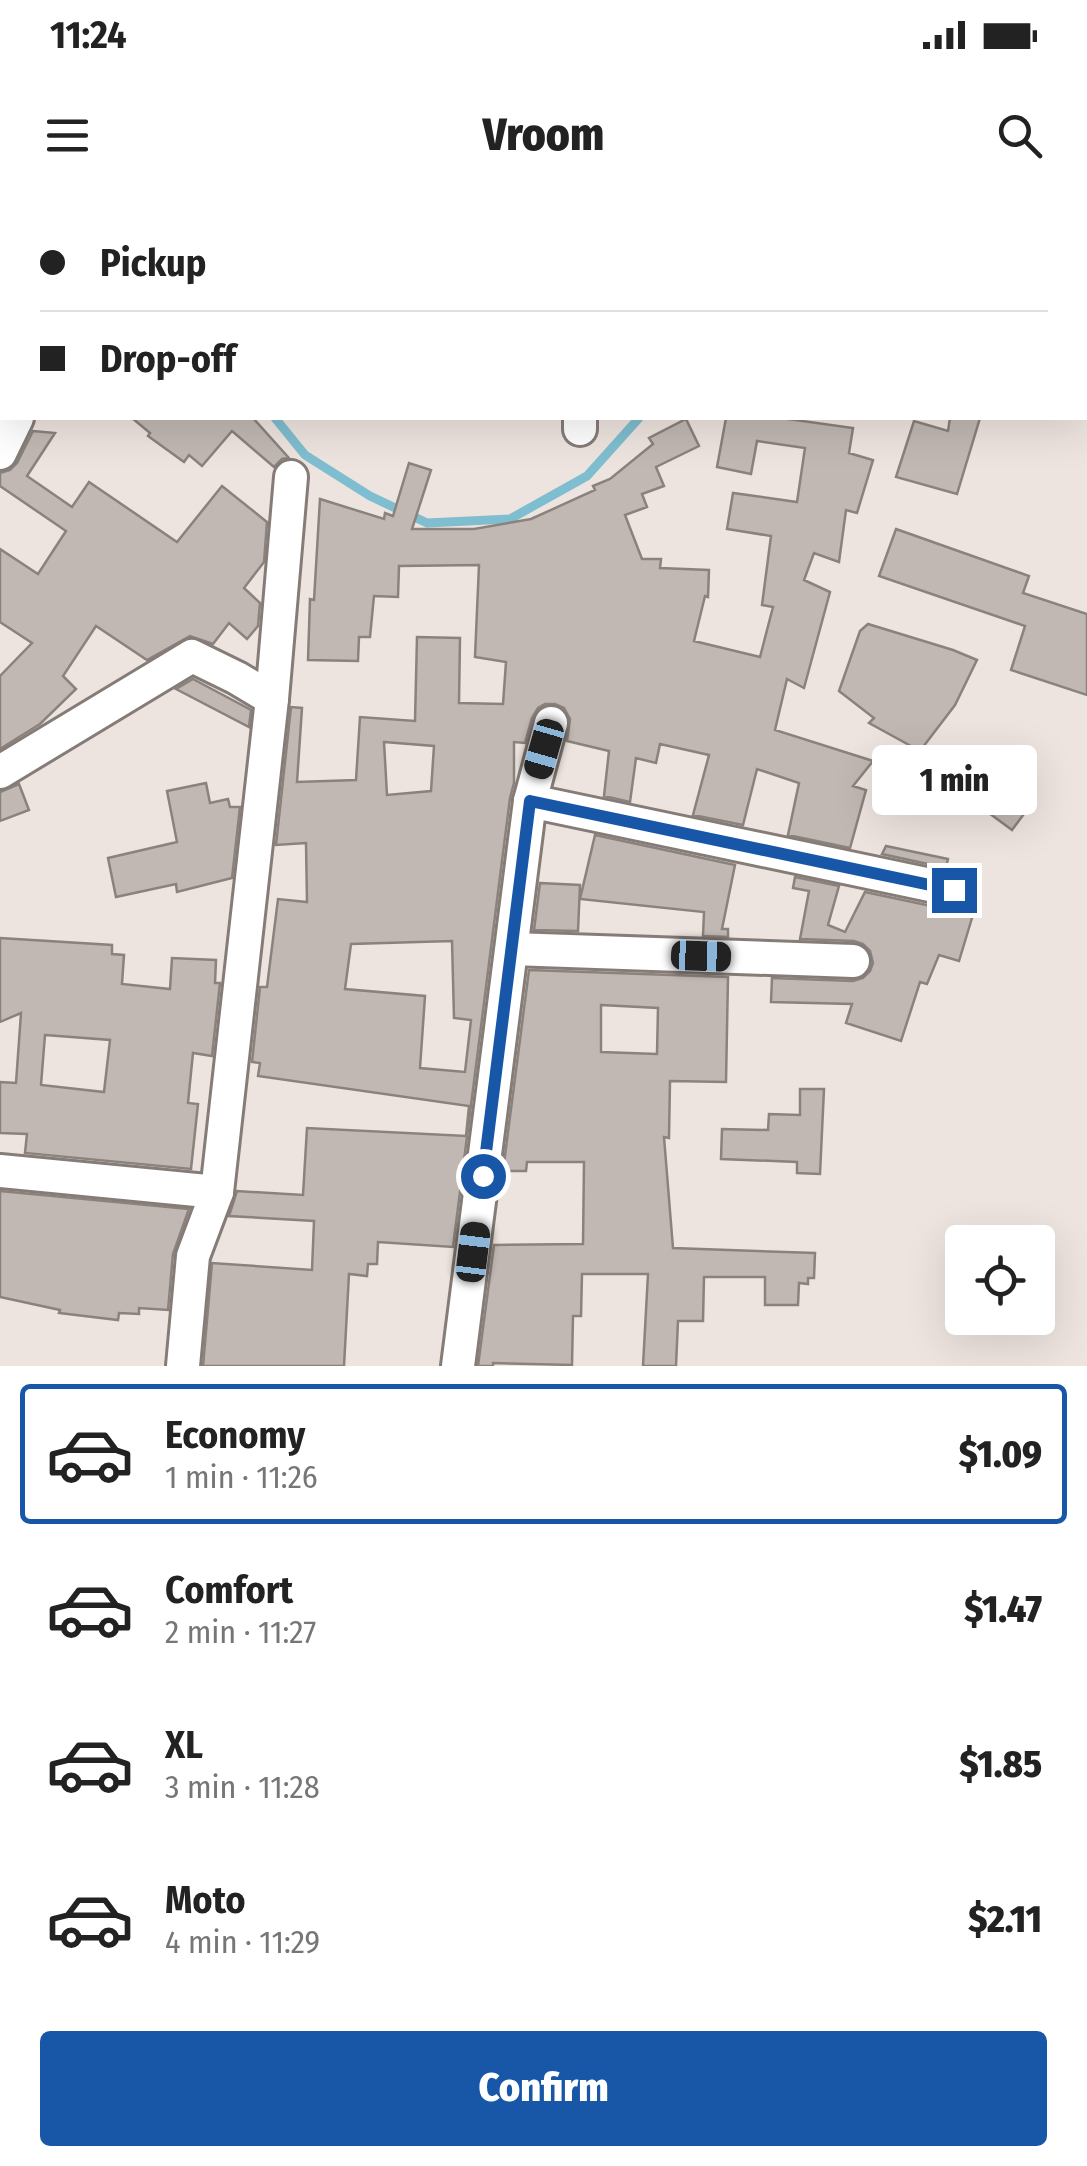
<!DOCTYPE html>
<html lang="en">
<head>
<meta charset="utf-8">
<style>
	:root { --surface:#fff; --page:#f6f6f6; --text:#222; --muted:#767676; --line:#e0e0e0; --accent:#1857a8 }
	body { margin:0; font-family:"Fira Sans Condensed",sans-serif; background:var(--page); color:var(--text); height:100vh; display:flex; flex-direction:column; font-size:38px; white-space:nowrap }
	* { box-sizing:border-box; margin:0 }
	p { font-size:32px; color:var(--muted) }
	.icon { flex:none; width:55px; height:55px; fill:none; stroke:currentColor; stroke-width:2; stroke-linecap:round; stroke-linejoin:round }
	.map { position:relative; height:1166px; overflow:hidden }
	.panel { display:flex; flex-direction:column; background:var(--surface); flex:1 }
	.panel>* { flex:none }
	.hud { position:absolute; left:0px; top:0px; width:1088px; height:220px; box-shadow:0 10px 40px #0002; display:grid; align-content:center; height:220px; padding:0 40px; background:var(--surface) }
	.buttons { position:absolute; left:945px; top:1025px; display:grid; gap:20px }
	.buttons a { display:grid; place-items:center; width:110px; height:110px; border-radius:10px; background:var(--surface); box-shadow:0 10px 40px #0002; font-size:50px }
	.end { position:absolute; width:45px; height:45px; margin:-22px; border:12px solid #1857a8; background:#fff; box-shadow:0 0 0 5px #fff }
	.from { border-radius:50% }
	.bubble { position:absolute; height:70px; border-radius:10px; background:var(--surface); box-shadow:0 10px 40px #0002; font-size:32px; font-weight:800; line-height:70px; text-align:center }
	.car { position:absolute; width:30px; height:60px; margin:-30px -15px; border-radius:12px; box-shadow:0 0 8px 2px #0007; background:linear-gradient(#222 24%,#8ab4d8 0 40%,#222 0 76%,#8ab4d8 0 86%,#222 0) }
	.hud b { display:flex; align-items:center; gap:35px; height:95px; font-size:38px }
	.hud b+b { border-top:2px solid var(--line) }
	.hud i { width:25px; height:25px; background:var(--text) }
	ul { padding:18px 0 0; list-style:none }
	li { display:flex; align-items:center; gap:30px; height:140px; margin:0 20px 15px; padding:0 20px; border:5px solid transparent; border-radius:10px }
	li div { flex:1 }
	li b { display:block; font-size:38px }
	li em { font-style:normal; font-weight:800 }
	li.active { border-color:var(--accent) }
	li>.icon { width:90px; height:90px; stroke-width:1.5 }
	.action { display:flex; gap:20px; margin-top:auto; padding:20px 40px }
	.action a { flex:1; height:115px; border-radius:10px; background:var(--accent); color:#fff; font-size:40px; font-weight:800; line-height:115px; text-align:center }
	.status { display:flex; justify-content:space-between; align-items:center; height:70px; padding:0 50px; background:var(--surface); direction:ltr }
	.status svg { height:28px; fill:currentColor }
	header { display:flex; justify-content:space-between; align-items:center; height:130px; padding:0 40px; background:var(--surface); font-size:45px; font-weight:800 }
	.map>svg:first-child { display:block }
</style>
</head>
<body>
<div class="status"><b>11:24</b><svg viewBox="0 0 49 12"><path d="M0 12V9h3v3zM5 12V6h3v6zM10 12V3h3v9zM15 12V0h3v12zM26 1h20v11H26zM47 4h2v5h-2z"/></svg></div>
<header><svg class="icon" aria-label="menu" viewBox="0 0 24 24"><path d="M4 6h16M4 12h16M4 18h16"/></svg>Vroom<svg class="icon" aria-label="search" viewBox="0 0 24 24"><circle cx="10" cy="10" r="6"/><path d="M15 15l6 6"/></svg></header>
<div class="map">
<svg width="1087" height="1166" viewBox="0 0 1087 1166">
	<rect width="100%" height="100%" fill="#eee4df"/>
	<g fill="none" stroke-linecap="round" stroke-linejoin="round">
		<g stroke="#7fbed0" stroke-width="9">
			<path d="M838,2L842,0"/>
			<path d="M0,27L2,26"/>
			<path d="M275,218L305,255L370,296L427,323L510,319L587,276L639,218"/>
		</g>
	</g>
	<g fill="#c1b8b3" stroke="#8a827c" stroke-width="2.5" fill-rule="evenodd">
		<path d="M132,218H253L289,258L282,259L274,267L232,231L202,266L189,255L184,262L148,236L150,233Z"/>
		<path d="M726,218H781L853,228L849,253L873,260L857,313L846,310L839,362L814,353L804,380L830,392L804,488L787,479L775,530L873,561L853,586L866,590L850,648L788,635L799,583L757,569L743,625L693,615L709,555L660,544L656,563L636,558L630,602L604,596L609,551L567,541L570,519L564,508L555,504H545L538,508L532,518L525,543L514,542V583L510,598L453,1047L378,1042L377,1064H368L367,1076L349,1074L344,1166H203L212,1063L312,1070L314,1021L229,1016L237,991L303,995L307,928L466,936L469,906L258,876L260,863L252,862L260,787H267L278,699L307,702L306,643L276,645L291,507L302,508L297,582L356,580L360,517L415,521L417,437L460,438L459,503L503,504L506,462L475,457L479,365L399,366L398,397L374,396L370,437H359L358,461L308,460L310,399L314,400L320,299L384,319L385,313L393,316L409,263L431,270L412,329H474L531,319L595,290L593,286L610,279L653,244L649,238L686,219L699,246L656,267L664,286L642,294L647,307L625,315L642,359H661L660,368L709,370L708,397L705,396L694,441L760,457L773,407L762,405L771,336L727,329L733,293L797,302L805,248L757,241L751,274L717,267ZM384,542L434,546L431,591L387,595ZM452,741L454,818L471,820L465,872L420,868L425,796L345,789L351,744Z"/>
		<path d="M950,218H980L957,294L896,277L914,221L948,231Z"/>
		<path d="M33,231L55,233L27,276L72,307L89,282L177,342L222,286L267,322L264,362L244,388L260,403L258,426L247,439L229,423L213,444L190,436L147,460L96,426L63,476L76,489L40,524L0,549V476L32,443L0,422V349L38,374L66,331L0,286V273L10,270L17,263Z"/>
		<path d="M896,329L1029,376L1023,393L1087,414V495L1011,470L1025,426L879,376Z"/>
		<path d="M868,424L953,450L977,460L955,505L920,551L869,523L874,518L839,491L860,431Z"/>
		<path d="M193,479L251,510L249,527L176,489Z"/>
		<path d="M963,568L984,580L1026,611L1012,630L955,588Z"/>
		<path d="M206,583L210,603L228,599L230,607H240L232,678L177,692L176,684L116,697L108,658L177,642L167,591Z"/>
		<path d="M19,584L29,610L0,621V592Z"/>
		<path d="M595,635L735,665L722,729H728V737L703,736L704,712L580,699Z"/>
		<path d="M886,646L948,659L946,668L882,654Z"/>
		<path d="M795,677L839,686L828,725L845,732L865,692L950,710L959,709L966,705L975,708L959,761L939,755L927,784L920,782L901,841L846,823L852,804L771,802L772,778L853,781L863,778L870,771L873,763L870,751L863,744L854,741L800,739L809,691L793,688Z"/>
		<path d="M540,683L580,685L578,731L534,730Z"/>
		<path d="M0,738L112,745V754L124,755L122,784L170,789L172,758L216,760L215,783H220L212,856L193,853L188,903L198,904L191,969L25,953L27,934L0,933V882L16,883L21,813L0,822ZM45,835L110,840L104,892L41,885Z"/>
		<path d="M529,770L728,777L726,882L670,881L669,938L664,937L673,1048L815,1053L814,1078H808V1084L799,1083L798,1105H765V1077H704L703,1121H678L676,1166H643L648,1074H582L581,1116H573L572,1165L493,1163V1166H478L494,1045L583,1044L584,962H527L526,971H503ZM601,805L658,808L657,854L601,852Z"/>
		<path d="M800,889H824L820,974L797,973V962L721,959L722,929L768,930L769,914L800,915Z"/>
		<path d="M0,991L189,1009L173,1054L168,1110L139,1108V1114L119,1113L118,1120L59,1113L60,1110L0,1097Z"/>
	</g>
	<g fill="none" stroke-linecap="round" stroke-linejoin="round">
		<g stroke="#857c78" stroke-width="38">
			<g id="street">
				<path d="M286,0V2"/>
				<path d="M565,0L566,2"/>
				<path d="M697,2L725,0"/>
				<path d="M880,2L888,0"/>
				<path d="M580,218V229"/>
				<path d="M0,253L17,218"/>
				<path d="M0,572L192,456L237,478L272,499"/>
				<path d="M530,601L954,690"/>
				<path d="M512,749L853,761"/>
				<path d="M0,971L217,992"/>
				<path d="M183,1166L193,1056L217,992L272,499L291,277"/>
				<path d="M458,1166L530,601L551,523"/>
			</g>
		</g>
		<use href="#street" stroke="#fff" stroke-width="32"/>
	</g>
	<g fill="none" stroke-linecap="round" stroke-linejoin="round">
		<path stroke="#1857a8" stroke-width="12" d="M483,976L530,601L954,690"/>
	</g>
</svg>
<div class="buttons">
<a><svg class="icon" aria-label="locate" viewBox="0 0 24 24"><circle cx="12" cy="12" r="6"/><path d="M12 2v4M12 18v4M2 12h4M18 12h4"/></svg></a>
</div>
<i class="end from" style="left:483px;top:976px"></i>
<i class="end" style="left:954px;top:690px"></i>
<div class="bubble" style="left:872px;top:545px;width:165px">1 min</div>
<i class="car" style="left:544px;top:549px;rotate:196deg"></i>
<i class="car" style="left:701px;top:756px;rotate:92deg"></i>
<i class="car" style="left:473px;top:1052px;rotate:7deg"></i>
<div class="hud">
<b><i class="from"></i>Pickup</b>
<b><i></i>Drop-off</b>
</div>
</div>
<section class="panel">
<ul>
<li class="active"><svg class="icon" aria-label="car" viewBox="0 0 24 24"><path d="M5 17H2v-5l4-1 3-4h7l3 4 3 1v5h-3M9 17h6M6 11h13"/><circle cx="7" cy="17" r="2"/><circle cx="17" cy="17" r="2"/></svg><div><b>Economy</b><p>1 min · 11:26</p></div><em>$1.09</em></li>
<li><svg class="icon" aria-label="car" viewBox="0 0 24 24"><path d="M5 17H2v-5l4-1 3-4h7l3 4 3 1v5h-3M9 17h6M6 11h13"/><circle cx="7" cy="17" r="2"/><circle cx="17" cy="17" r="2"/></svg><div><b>Comfort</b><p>2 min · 11:27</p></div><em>$1.47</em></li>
<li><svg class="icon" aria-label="car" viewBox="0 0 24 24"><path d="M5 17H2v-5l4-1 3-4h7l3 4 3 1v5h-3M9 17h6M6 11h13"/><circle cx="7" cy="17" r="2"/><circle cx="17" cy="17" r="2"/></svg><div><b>XL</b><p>3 min · 11:28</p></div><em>$1.85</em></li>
<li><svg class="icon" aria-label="car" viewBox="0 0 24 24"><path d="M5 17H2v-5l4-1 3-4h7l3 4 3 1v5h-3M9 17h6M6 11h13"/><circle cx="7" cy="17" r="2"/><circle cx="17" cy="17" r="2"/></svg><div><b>Moto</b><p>4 min · 11:29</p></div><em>$2.11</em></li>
</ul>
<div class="action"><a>Confirm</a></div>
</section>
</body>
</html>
